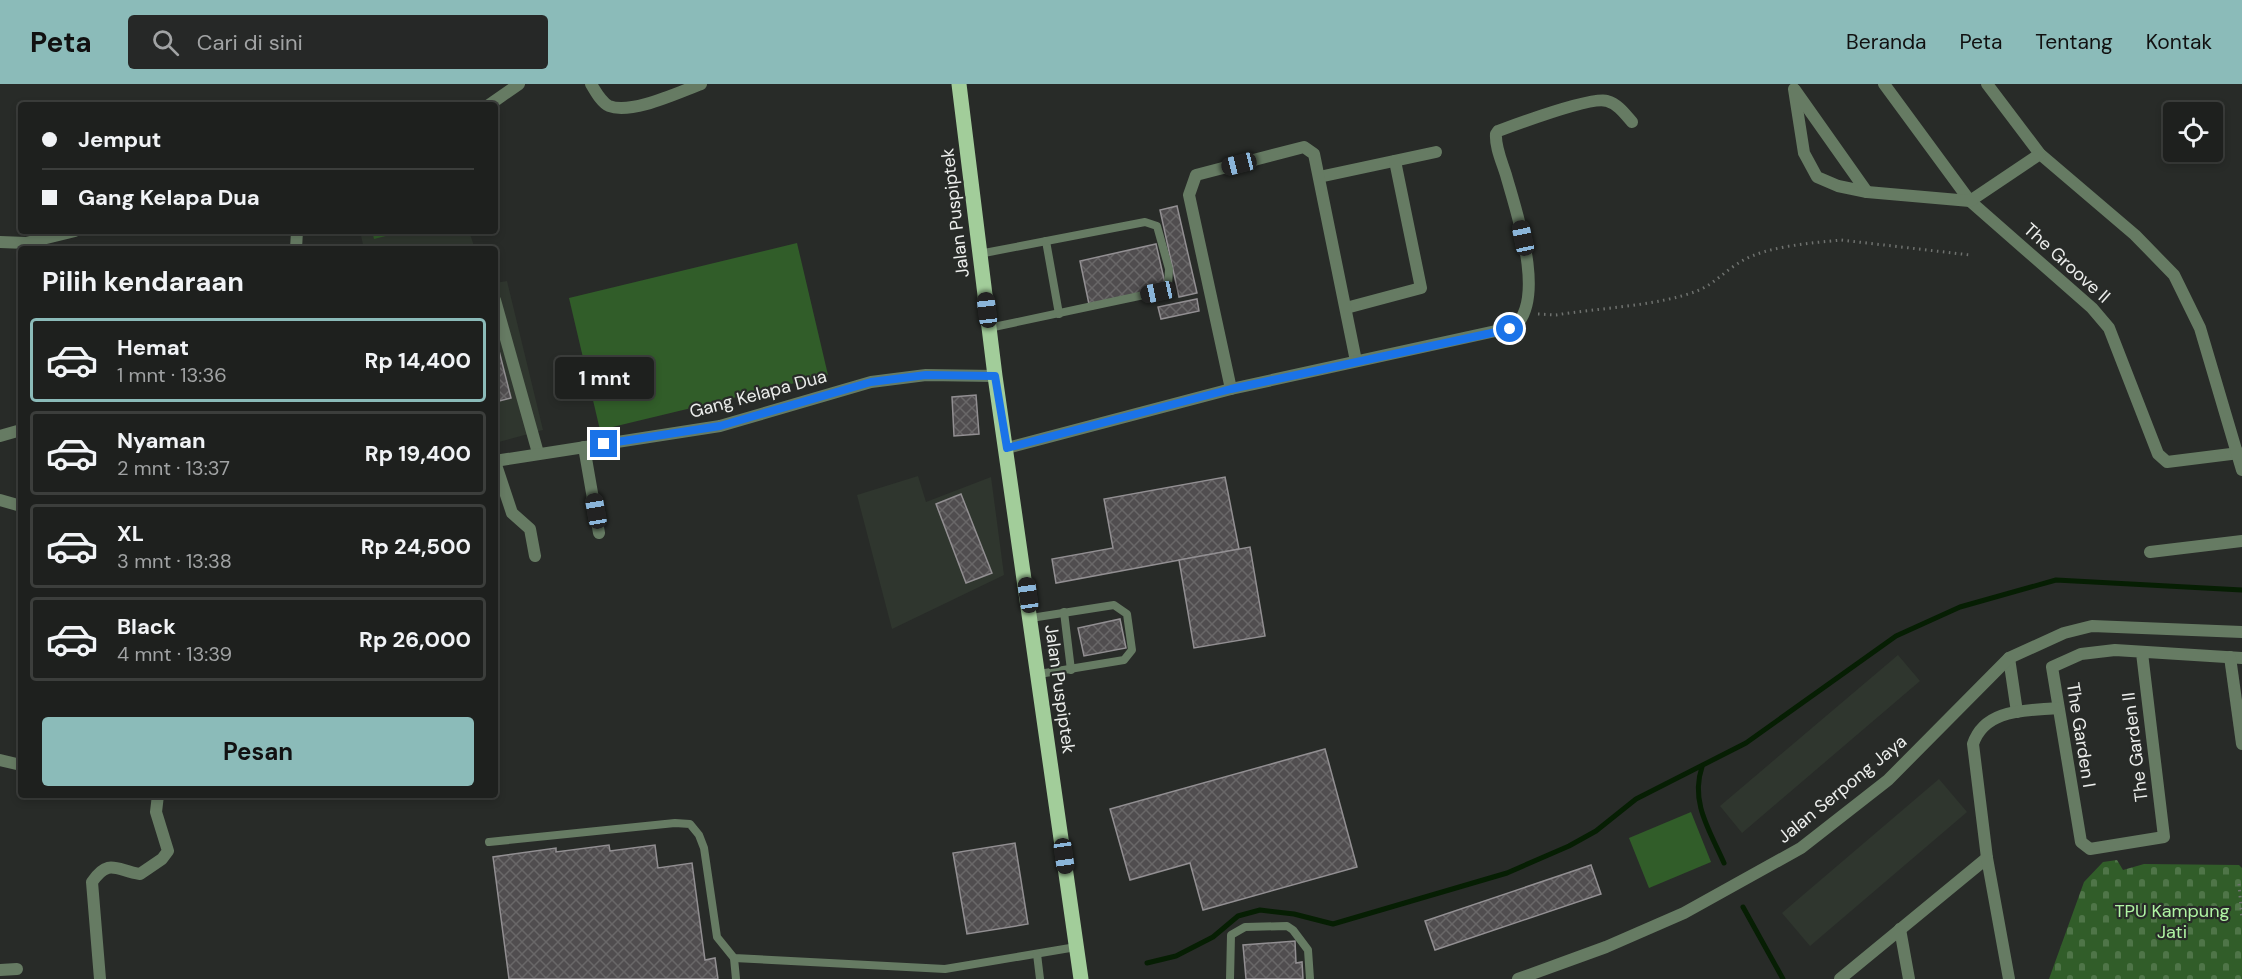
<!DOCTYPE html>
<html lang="id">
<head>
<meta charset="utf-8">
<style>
	:root { --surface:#1e201e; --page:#262827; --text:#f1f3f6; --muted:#a1a3a4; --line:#3c3e3c; --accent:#8bbbb9 }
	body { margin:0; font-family:"DM Sans",sans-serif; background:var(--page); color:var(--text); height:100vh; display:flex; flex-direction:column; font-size:22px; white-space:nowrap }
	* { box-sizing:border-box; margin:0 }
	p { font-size:20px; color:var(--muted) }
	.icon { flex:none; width:33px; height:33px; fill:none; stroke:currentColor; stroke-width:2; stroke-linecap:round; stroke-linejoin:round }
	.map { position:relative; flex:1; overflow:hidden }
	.drawer { position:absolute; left:18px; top:162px; width:480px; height:552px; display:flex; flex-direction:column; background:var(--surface); border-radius:6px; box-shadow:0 3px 9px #0003,0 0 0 2px var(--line) }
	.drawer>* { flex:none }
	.hud { position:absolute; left:18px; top:18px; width:480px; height:132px; border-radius:6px; box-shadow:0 3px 9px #0003,0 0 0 2px var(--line); display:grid; align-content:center; height:132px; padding:0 24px; background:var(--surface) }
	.buttons { position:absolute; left:2163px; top:18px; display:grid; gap:12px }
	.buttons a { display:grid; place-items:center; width:60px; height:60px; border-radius:6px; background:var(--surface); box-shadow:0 3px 9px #0003,0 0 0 2px var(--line); font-size:30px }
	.end { position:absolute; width:27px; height:27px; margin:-14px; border:8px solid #1a73e8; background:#fff; box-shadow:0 0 0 3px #fff }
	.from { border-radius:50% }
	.bubble { position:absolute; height:42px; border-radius:6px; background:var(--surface); box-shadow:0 3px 9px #0003,0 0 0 2px var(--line); font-size:20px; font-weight:700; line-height:42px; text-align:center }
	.car { position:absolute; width:18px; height:36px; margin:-18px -9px; border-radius:8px; box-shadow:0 0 4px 2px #0007; background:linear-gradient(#222 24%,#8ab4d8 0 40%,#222 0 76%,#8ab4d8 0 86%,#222 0) }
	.hud b { display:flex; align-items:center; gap:21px; height:57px; font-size:22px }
	.hud b+b { border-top:2px solid var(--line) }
	.hud i { width:15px; height:15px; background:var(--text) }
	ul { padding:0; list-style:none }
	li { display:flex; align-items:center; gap:18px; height:84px; margin:0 12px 9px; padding:0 12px; border:3px solid var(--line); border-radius:6px }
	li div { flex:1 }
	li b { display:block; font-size:22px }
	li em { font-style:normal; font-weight:700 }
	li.selected { border-color:var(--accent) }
	li>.icon { width:54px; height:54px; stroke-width:1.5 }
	h2 { padding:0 24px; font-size:27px; line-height:72px }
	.action { display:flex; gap:12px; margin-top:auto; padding:12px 24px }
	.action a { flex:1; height:69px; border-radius:6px; background:var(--accent); color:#111; font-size:24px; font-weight:700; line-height:69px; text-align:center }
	header { display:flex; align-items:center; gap:36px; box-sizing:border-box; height:84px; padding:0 30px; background:var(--accent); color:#111 }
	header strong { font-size:28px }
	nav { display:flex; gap:33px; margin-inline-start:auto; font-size:21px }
	.search { width:420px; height:54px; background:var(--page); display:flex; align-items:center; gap:15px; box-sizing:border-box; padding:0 21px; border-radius:6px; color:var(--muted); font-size:22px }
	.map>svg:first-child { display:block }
</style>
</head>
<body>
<header>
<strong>Peta</strong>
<div class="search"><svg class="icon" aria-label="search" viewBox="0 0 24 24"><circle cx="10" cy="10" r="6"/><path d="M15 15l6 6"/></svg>Cari di sini</div>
<nav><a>Beranda</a><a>Peta</a><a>Tentang</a><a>Kontak</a></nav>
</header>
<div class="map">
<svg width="2242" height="895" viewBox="0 0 2242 895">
	<defs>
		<pattern id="cemetery-stones" width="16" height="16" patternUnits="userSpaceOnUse" patternTransform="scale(1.5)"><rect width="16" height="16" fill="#315d29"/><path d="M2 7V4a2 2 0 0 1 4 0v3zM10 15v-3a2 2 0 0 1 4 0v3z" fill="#4f7548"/></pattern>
		<pattern id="building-cross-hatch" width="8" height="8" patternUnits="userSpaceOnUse" patternTransform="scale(1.5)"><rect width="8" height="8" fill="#504d4f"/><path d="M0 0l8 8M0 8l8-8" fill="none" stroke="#696768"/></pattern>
	</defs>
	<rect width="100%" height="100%" fill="#282b28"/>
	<g fill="#2f362e">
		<path d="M360,147H469L475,165H364Z"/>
		<path d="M507,197L543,346L495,359V199Z"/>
		<path d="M918,392L926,418L991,393L1004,491L892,545L857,411Z"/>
		<path d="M1898,571L1920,597L1742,749L1720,722Z"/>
		<path d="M1939,695L1967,728L1810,862L1782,829Z"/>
	</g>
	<path fill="url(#cemetery-stones)" d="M2117,776L2123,786L2144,780L2239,781L2242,784V895H2049L2084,798L2103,778Z"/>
	<g fill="#315d29">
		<path d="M372,147H406L374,155Z"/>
		<path d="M797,159L828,291L600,346L569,214Z"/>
		<path d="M1691,728L1711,778L1649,804L1629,754Z"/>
	</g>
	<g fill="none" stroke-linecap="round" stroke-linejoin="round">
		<g stroke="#061e03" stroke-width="5">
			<path d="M1702,683C1690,718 1710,747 1724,779"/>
			<path d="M1743,823L1783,895"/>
			<path d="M1147,879L1176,872L1213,853L1238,832L1260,826L1294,830L1333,840L1507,789L1569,762L1596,747L1636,715L1746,659L1896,552L1960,523L2056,496L2242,506"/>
		</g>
	</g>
	<g fill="url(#building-cross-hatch)" stroke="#928f92" stroke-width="1.5">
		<path d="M1177,122L1197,209L1179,213L1160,126Z"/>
		<path d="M1156,160L1167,208L1090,225L1080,177Z"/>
		<path d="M1197,215L1199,227L1161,235L1158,223Z"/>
		<path d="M495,251L511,314L495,318Z"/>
		<path d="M976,311L979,350L954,352L952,313Z"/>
		<path d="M1225,393L1239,465L1056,499L1052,475L1113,464L1104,415Z"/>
		<path d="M961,410L992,489L966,499L936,420Z"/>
		<path d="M1250,463L1265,552L1194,564L1179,476Z"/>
		<path d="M1120,535L1126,564L1084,572L1078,544Z"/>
		<path d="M1325,665L1357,783L1203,826L1190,779L1130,796L1110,725Z"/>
		<path d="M1015,759L1028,840L967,850L953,769Z"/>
		<path d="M609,761L610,767L655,761L658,784L692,779L705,876L715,874L718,895H509L493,773L556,764V768Z"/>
		<path d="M1591,781L1601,810L1435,866L1425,837Z"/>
		<path d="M1295,857L1296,879L1302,878L1303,895H1246L1243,861Z"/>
	</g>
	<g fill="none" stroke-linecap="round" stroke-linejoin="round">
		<g stroke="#6f726f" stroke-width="3" stroke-dasharray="1.5 4.5" stroke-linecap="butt">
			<path d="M1538,230L1556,231C1598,224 1658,222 1697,207C1713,201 1727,185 1742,177C1767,162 1812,159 1841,156L1970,171"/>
			<path d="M2239,800L2242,835"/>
		</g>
		<g stroke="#667b63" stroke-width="8">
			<path d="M1046,157L1059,230"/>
			<path d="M979,170L1145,138L1157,142L1169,185L1168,202L1158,208L989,244"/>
			<path d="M1064,528L1071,586"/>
			<path d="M1031,534L1114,521L1127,530L1132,566L1124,576L1039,590"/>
			<path d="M489,758L675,739L690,740L699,751L704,764L717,853L734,874L945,885L1076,863"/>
			<path d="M1037,870L1040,895"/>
			<path d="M734,874L736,895"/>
			<path d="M1230,895L1231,851L1245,843L1287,842L1293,846L1308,866L1310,895"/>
		</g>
		<g stroke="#667b63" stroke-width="12">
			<path d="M591,0C596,8 601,18 609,22C631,31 679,8 701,0"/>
			<path d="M1884,0L1970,117L2092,224L2109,244L2158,370L2167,378L2239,369"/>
			<path d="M1987,0L2040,70L2135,151L2174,191L2200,244L2242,386"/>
			<path d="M1794,5L1804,69L1817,93L1838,102L1867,108L1970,117L2040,70"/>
			<path d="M1795,6L1867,108"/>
			<path d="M489,21L519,0"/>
			<path d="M1319,93L1436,68"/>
			<path d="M0,158L26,159L75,147"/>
			<path d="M296,165L297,147"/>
			<path d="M495,216L538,369"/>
			<path d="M1346,224L1421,204L1395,77"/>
			<path d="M1231,305L1189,111L1196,91L1304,63L1314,70L1356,277"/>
			<path d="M0,352L21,346"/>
			<path d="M584,363L599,449"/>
			<path d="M1007,364L1231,305L1514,243C1547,215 1516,127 1506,91C1502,78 1495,63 1496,50L1498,47C1517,40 1592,12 1607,17C1618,20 1625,30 1632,38"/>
			<path d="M495,377L720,342L871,298L926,291L995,292"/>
			<path d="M495,378L512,429L530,445L535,472"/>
			<path d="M0,416L21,422"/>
			<path d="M2150,468L2242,457"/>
			<path d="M2142,569L2164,753L2090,765L2081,758L2052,583L2081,570L2115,566L2242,574"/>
			<path d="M2230,573L2242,660"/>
			<path d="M2009,574L2017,628"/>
			<path d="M0,676L21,681"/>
			<path d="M1900,845L1909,895"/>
			<path d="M0,886L17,885"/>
			<path d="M100,895L92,798C109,773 117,787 140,790L162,775L168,767L156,728L158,711"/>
			<path d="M1518,895L1606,863L1684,829L1801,764L1888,696L2009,574L2064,549L2092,542L2242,548"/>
			<path d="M1840,895L1987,774"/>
			<path d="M2009,895L1987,774L1973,660C1985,624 2026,627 2058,624"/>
		</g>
		<path stroke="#a2cd9a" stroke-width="15" d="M959,0L995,292L1081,895"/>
	</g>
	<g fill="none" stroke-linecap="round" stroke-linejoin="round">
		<path stroke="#1a73e8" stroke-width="8" d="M604,360L720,342L871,298L926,291L995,292L1007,364L1231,305L1510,245"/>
	</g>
	<g text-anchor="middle" stroke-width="4.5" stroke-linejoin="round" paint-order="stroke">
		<g font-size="18" fill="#eceeec" stroke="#282b28">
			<text transform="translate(955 129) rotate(-97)" y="6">Jalan Puspiptek</text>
			<text transform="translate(2067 179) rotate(42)" y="6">The Groove II</text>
			<text transform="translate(758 310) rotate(-15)" y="6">Gang Kelapa Dua</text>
			<text transform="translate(1060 605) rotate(82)" y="6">Jalan Puspiptek</text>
			<text transform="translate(2081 651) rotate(81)" y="6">The Garden I</text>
			<text transform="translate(2135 663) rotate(-97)" y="6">The Garden II</text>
			<text transform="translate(1842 705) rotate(-39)" y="6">Jalan Serpong Jaya</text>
		</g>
		<g font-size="18" fill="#b0f5a4" stroke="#282b28">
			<text x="2172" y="833">TPU Kampung<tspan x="2172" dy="21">Jati</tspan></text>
		</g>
	</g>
</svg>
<div class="buttons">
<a><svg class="icon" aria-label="locate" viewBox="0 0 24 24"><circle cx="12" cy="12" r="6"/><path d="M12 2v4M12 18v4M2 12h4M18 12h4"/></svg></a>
</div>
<i class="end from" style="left:1510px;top:245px"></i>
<i class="end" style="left:604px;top:360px"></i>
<div class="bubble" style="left:555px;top:273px;width:99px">1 mnt</div>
<i class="car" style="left:1239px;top:80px;rotate:256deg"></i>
<i class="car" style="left:1523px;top:154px;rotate:348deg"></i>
<i class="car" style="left:1158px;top:208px;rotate:258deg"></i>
<i class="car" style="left:987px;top:226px;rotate:353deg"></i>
<i class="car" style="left:596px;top:427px;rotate:350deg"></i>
<i class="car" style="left:1028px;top:511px;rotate:352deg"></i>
<i class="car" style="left:1064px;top:772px;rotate:172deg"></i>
<div class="hud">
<b><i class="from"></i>Jemput</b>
<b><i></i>Gang Kelapa Dua</b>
</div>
<section class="drawer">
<h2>Pilih kendaraan</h2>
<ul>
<li class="selected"><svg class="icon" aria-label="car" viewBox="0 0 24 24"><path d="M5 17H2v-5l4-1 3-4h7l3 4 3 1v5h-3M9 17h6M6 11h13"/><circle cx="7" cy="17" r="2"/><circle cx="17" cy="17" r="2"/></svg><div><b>Hemat</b><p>1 mnt · 13:36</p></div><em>Rp 14,400</em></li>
<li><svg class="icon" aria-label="car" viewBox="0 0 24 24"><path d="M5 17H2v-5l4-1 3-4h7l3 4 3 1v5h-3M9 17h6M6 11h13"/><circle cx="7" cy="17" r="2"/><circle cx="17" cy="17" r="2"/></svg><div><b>Nyaman</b><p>2 mnt · 13:37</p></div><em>Rp 19,400</em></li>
<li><svg class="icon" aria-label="car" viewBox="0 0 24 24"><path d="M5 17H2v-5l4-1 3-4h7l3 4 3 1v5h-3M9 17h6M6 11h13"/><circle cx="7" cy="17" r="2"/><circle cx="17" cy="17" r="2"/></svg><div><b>XL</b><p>3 mnt · 13:38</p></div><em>Rp 24,500</em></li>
<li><svg class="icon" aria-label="car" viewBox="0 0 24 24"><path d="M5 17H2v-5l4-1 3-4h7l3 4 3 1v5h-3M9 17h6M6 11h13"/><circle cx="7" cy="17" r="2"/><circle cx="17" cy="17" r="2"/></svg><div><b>Black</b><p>4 mnt · 13:39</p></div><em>Rp 26,000</em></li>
</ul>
<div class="action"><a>Pesan</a></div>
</section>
</div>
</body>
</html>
